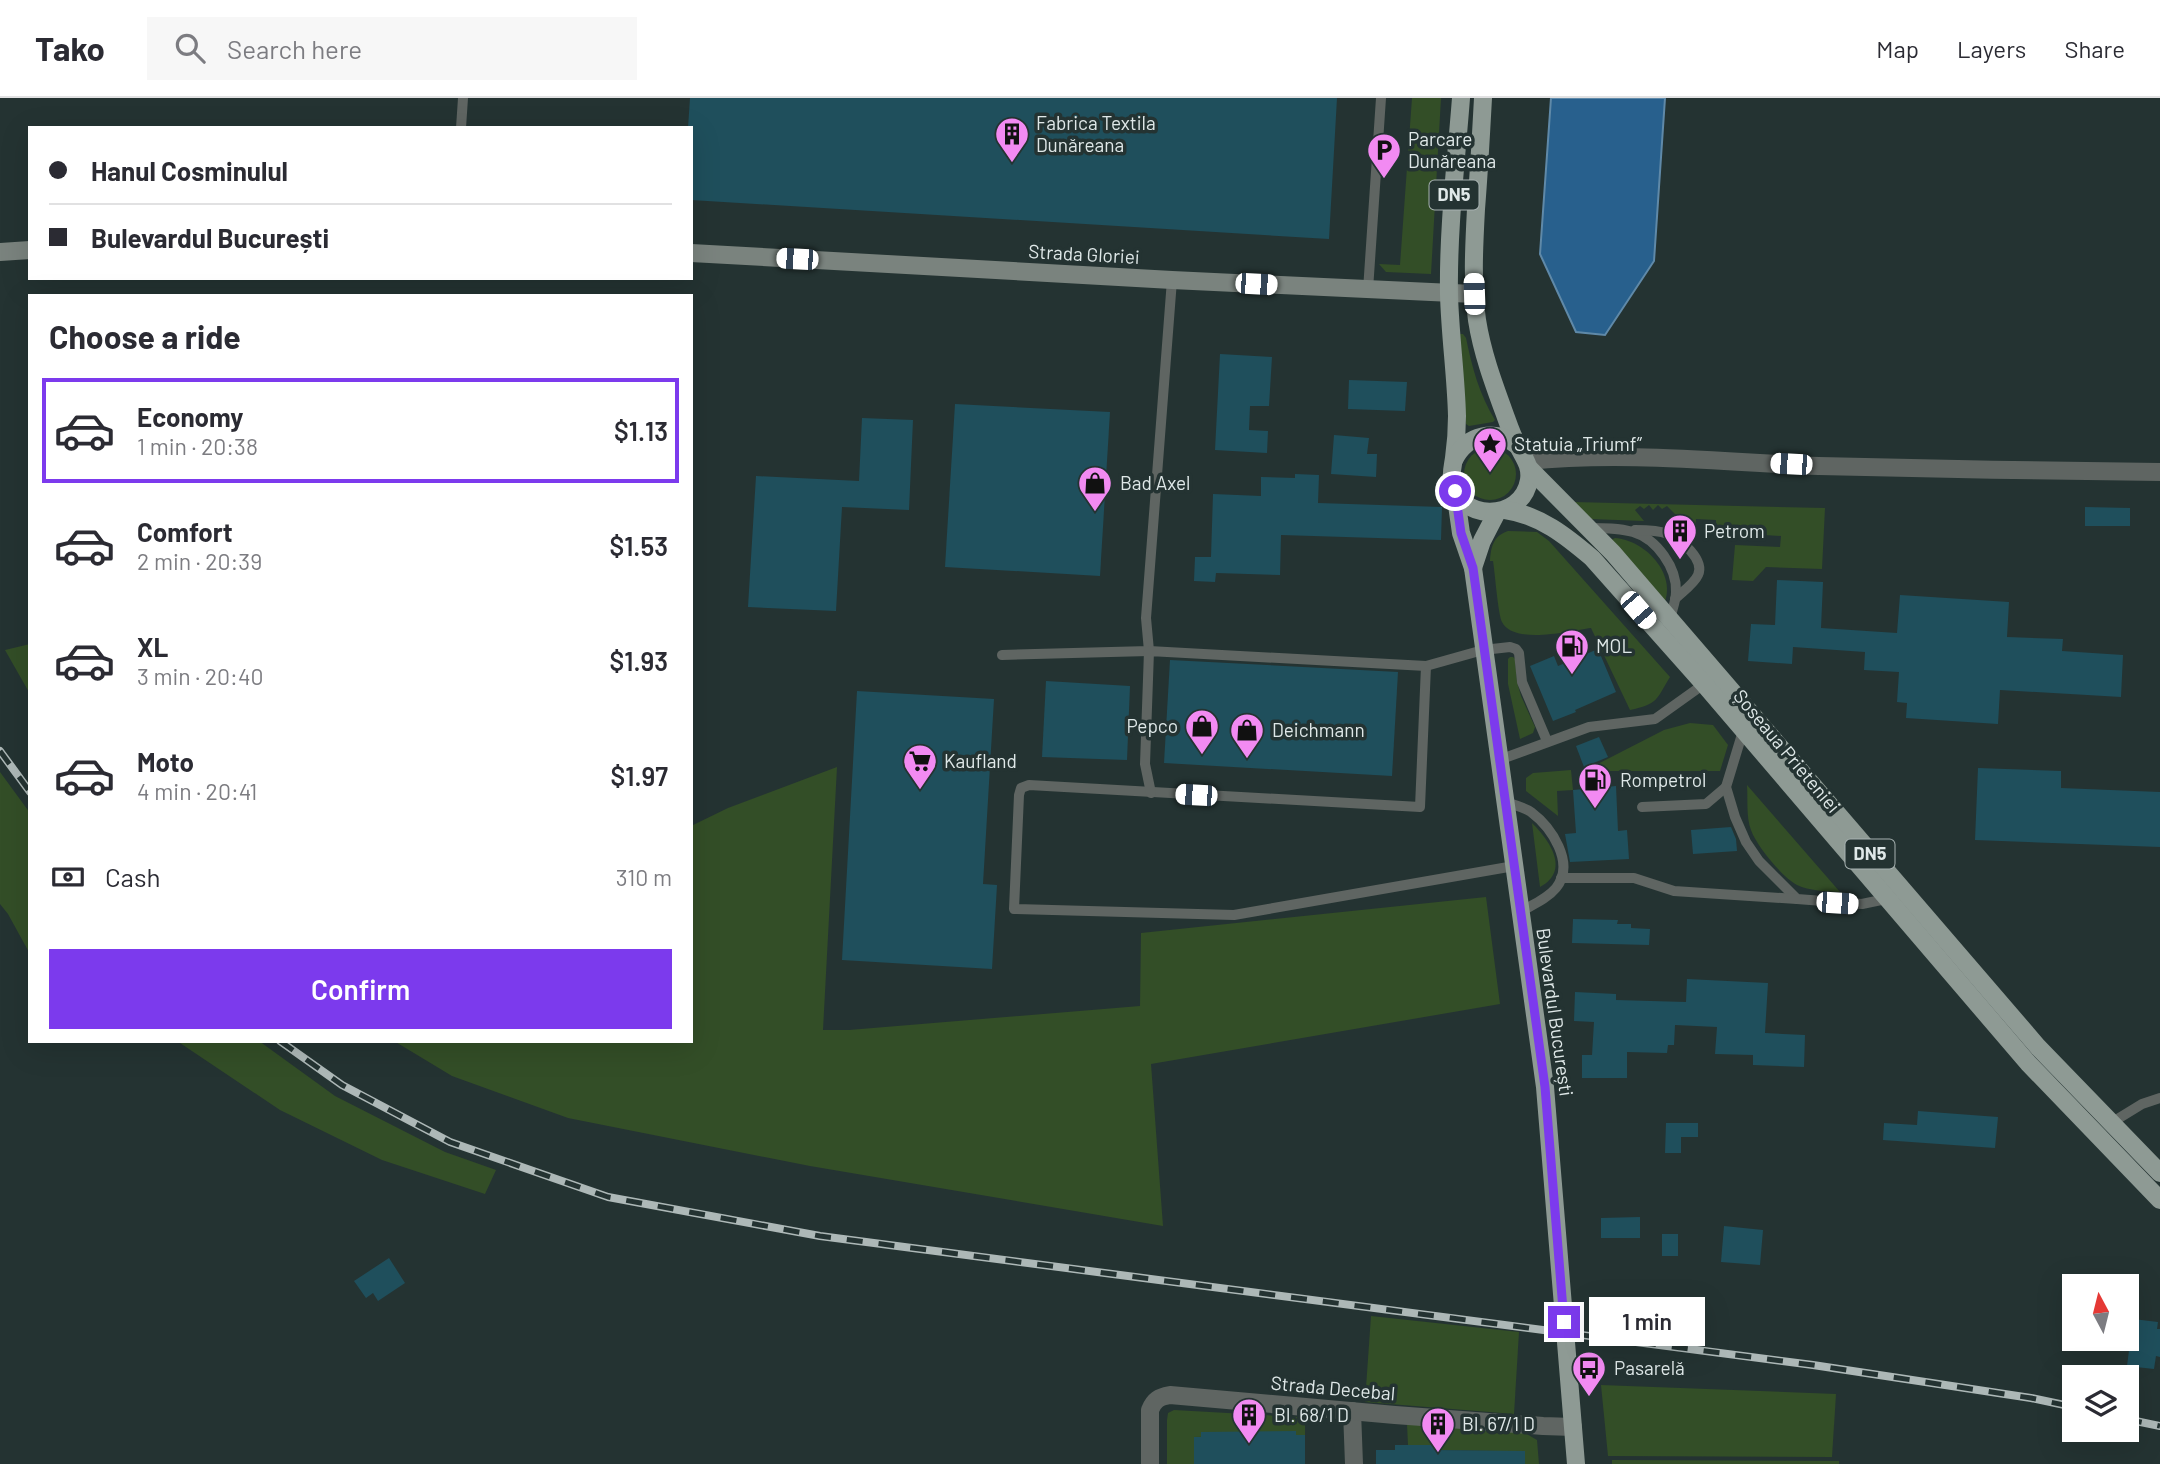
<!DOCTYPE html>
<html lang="en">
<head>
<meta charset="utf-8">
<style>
	:root { --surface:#fff; --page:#f7f7f7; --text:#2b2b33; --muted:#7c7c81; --line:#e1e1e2; --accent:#7c3aed }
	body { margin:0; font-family:Barlow,sans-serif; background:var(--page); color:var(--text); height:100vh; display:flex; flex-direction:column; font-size:26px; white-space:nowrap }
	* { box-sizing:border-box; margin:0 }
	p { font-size:23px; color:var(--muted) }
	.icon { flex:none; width:38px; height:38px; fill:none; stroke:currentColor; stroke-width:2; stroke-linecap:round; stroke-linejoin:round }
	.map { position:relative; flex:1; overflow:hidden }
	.side { position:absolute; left:28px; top:196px; width:665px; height:749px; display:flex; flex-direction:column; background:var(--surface); border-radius:0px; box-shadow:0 7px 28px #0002 }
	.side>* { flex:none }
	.top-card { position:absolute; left:28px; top:28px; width:665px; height:154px; border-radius:0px; box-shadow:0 7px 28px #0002; display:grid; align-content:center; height:154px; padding:0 21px; background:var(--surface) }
	.needle { width:46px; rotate:353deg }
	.tools { position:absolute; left:2062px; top:1176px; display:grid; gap:14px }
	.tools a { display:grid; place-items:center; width:77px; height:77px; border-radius:0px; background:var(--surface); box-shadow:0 7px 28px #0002; font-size:35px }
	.end { position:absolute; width:32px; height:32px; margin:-16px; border:9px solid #7c3aed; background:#fff; box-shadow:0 0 0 4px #fff }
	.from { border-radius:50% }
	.bubble { position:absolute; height:49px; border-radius:0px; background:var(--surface); box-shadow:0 7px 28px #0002; font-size:23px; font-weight:600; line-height:49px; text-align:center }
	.car { position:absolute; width:21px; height:42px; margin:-21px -10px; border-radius:9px; box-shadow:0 0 5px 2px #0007; background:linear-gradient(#fff 24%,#345 0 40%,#fff 0 76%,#345 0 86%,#fff 0) }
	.top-card b { display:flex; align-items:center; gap:24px; height:66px; font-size:26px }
	.top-card b+b { border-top:2px solid var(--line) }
	.top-card i { width:18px; height:18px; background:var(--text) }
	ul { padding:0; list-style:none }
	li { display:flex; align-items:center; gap:21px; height:105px; margin:0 14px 10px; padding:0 7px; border:4px solid transparent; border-radius:0px }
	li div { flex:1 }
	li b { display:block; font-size:26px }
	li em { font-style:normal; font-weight:600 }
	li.on { border-color:var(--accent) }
	li>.icon { width:63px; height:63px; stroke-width:1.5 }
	h2 { padding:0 21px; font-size:32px; line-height:84px }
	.pay { display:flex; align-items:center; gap:18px; height:77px; padding:0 21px; font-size:26px }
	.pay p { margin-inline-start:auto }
	.primary-button { display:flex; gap:14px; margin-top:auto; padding:14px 21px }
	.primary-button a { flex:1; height:80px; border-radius:0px; background:var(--accent); color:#fff; font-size:28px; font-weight:600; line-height:80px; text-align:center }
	header { display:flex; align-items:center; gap:42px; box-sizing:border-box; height:98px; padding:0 35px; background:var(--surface); border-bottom:2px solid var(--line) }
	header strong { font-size:33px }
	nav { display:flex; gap:38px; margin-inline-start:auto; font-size:24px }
	.search { width:490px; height:63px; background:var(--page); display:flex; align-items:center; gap:18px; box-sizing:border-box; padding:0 24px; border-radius:0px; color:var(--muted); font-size:26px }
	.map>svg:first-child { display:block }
</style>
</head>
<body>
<header>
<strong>Tako</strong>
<div class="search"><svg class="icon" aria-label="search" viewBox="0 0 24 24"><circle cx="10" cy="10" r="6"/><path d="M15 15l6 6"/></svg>Search here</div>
<nav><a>Map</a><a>Layers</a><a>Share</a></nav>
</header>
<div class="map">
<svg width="2160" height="1366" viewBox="0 0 2160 1366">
	<rect width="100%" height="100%" fill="#243332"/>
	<g fill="#334e27">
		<path d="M1412,0H1441L1431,176L1386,174L1379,166L1400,167Z"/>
		<path d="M1460,236H1463L1466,240C1472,269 1479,296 1495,322L1493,324L1469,328L1466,326Z"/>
		<circle cx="1490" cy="376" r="26"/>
		<path d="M1573,404L1825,410L1822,471L1766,469L1753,483L1732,482L1735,447L1780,449L1781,438L1716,434V422L1696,421L1695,433H1692L1667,408L1662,411L1658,407L1653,412L1649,407L1644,411L1640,408L1635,412L1644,423L1590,421Z"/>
		<path d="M1508,433L1537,434L1549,443L1670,579C1656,602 1658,606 1630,612L1591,530C1570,533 1513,547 1502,524C1498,516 1495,475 1493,463H1490C1491,449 1493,438 1508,433Z"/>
		<path d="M1615,440C1645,442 1677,476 1664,506L1611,442Z"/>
		<path d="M30,546V596L5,552Z"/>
		<path d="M1510,559H1513L1515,561L1517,584L1521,598L1535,629L1533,635L1520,641L1508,586V561Z"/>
		<path d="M1690,625L1713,627L1728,647L1720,673H1584L1664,632Z"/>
		<path d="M837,669L823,932H849L1140,908L1141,835L1486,799L1500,906L1151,966L1163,1128L810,1068L568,1020L452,978L394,943H691V728L728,710Z"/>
		<path d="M1571,672L1573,692L1557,693L1558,718L1526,693V680L1533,675Z"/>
		<path d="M0,674L30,715V856L8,816L0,806Z"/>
		<path d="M1747,687L1840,794C1826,793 1809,793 1797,787C1782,779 1756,747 1751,732C1746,719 1748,701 1747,687Z"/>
		<path d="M1532,725C1549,742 1571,772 1540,789Z"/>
		<path d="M177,943H259L335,998L445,1054L496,1072L485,1096L382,1062L280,1012Z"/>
		<path d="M1371,1218L1519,1234L1514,1316L1365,1304Z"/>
		<path d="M1601,1287L1836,1296L1832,1359L1608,1358Z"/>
		<path d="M1174,1312L1298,1319L1303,1320L1305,1325V1337L1194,1339V1366H1167V1322L1168,1315Z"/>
		<path d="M1407,1326L1525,1335L1537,1342L1539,1366H1504L1503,1359L1495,1353L1434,1352V1347H1408Z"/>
		<path d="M1612,1362L1839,1363V1366H1612Z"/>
	</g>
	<path fill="#28608d" stroke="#5f89a8" stroke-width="2" d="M1551,0H1665L1654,163L1605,237L1576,234L1540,156Z"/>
	<g fill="#1f4f5c">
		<path d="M690,0H1337L1329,141L691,102V30H688Z"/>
		<path d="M1220,256L1272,259L1269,308H1250L1249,332L1268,333L1267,355L1215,352Z"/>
		<path d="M1349,282L1407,284L1405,313L1348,311Z"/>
		<path d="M955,306L1110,314L1100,478L945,469Z"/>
		<path d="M862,320L913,322L909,412L842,409L836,513L748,509L756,378L859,383Z"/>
		<path d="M1334,337L1369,340L1367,356H1377L1376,379L1331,376Z"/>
		<path d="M1295,376L1319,377L1318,405L1442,409L1441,442L1281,437L1280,477L1216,475L1215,484L1194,483L1195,459H1211L1213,396L1261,398V379L1295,380Z"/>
		<path d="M2085,409L2130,410V428H2085Z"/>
		<path d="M1777,482L1823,484L1821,530L1897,535L1900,497L2009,504L2007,539L2063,541L2062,553L2123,557L2121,599L2000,592L1998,626L1906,620L1907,605L1897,604L1899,574L1864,572L1865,554L1793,549L1792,566L1748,563L1751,526L1775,527Z"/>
		<path d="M1598,551L1616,594L1575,612L1576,614L1553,623L1530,568L1554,558L1558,568Z"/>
		<path d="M1170,562L1398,574L1392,678L1164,665Z"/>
		<path d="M1046,583L1130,588L1127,662L1042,659Z"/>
		<path d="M857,593L994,601L983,786L997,787L992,871L842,862Z"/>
		<path d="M1599,639L1608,659L1584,669L1576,648Z"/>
		<path d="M1978,670L2061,673V690L2160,694V749L1975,742Z"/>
		<path d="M1616,688L1618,733L1627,732L1629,761L1570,764L1565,736L1576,735L1573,692Z"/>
		<path d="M1731,729L1736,741L1737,753L1693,756L1691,732Z"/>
		<path d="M1573,821L1618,822L1617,826H1631V830L1650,831L1649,847L1572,845Z"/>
		<path d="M1687,881L1768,885L1765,935L1805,937L1804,969L1753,967V957L1715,956L1717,929L1675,927L1674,947H1668L1667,955L1627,954V980H1582V957H1592L1594,924L1574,923L1575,894L1616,896V902L1686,904Z"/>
		<path d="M1918,1013L1998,1019L1995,1050L1883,1042L1884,1025L1917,1027Z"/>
		<path d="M1666,1025H1698V1039H1681V1055H1665Z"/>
		<path d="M1640,1119V1140H1601V1120Z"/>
		<path d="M1724,1128L1763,1132L1760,1167L1721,1164Z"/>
		<rect x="1662" y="1136" width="16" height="22"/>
		<path d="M389,1160L405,1185L378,1203L373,1195L366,1200L354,1183Z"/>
		<path d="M2133,1221L2158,1224L2157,1231H2160V1259L2156,1258L2154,1271L2127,1268Z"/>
		<path d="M1296,1333V1337H1305V1366H1194V1339H1201V1334Z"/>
		<path d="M1395,1347H1434V1352L1525,1353V1366H1376V1352H1395Z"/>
	</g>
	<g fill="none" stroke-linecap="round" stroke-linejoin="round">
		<g stroke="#5f6562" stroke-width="10">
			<path d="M461,30L463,0"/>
			<path d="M1368,192L1381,0"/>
			<path d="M1589,430C1604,430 1619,430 1633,434C1657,441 1677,470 1676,494C1676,503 1672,512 1670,521"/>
			<path d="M1635,432C1646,432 1658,432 1668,436C1681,441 1705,462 1698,477C1694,486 1682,494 1675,501"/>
			<path d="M1002,557L1149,553L1146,520L1172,182"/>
			<path d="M1426,568L1420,709L1029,687L1021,690L1019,697L1014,811L1234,817L1514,768"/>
			<path d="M1743,633L1726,689L1735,719L1746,744L1759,763L1797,801L1862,806L1886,801"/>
			<path d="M1499,662L1589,629L1655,621L1704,586"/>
			<path d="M1151,695L1145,666L1149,553L1426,568L1483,552L1510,549L1516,551L1519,555L1522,584L1547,643"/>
			<path d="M1505,704C1514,707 1524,709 1531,714C1551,729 1576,765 1556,790C1547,801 1532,807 1520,814"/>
			<path d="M1642,709L1706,706L1726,689"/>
			<path d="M1561,780H1634L1674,793L1797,801"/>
			<path d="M2111,1025L2142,1006L2160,1000"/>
		</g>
		<g stroke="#5f6562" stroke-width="18">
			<path d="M1527,363C1624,353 1722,364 1819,368C1933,371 2046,373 2160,374"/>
			<path d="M1352,1313L1354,1366"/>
			<path d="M1150,1366V1312C1154,1302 1159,1299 1170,1297L1395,1317L1543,1328L1573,1329"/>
		</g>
		<g stroke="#7a837e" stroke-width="18">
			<path d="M0,154L30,152"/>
			<path d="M691,155L1172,182L1474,196"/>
		</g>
		<g stroke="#8e9a94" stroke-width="18">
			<path d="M1461,0C1456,65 1448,131 1449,196C1450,237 1456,277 1457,318C1457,332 1456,346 1454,360C1453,367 1451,374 1452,381C1456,424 1522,425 1529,382C1531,368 1524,360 1518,348C1512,338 1508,325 1504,314C1493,284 1482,254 1477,222C1472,185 1474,148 1476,111C1479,74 1481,37 1483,0"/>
			<path d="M1454,362C1467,336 1495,330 1518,348"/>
			<path d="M1529,370L1613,455L2038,949L2160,1075"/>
			<path d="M1455,393L1461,435L1473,470L1545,989L1576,1366"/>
			<path d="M1505,412C1540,417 1566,438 1592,460L1704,586L2028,965L2160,1102"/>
			<path d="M1473,470L1482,443L1497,414"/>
		</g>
		<g stroke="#adb8b7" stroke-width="8">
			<g id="rail">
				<path d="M0,653L30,694"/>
				<path d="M280,943L342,987L450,1044L608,1099L820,1138L1813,1267L2031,1300L2074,1309"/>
				<path d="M2126,1321L2160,1328"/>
			</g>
		</g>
		<use href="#rail" stroke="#243332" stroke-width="5" stroke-dasharray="16" stroke-linecap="butt"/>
	</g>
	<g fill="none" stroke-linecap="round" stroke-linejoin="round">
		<path stroke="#7c3aed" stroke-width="9" d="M1455,393L1461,435L1473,470L1545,989L1564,1224"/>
	</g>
	<defs>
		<g id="building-pin" transform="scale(1.75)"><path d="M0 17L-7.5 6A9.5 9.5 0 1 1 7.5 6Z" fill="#f28af2" stroke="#243332"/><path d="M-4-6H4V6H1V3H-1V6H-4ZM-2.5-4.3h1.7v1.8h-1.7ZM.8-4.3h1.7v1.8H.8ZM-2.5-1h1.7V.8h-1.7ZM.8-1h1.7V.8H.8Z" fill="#111"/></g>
		<g id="parking-pin" transform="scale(1.75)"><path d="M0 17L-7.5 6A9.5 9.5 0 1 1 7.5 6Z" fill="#f28af2" stroke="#243332"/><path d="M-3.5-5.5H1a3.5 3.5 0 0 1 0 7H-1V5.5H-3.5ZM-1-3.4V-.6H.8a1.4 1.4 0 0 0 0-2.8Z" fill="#111"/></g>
		<g id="sight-pin" transform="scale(1.75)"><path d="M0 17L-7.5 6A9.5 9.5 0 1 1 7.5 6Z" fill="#f28af2" stroke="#243332"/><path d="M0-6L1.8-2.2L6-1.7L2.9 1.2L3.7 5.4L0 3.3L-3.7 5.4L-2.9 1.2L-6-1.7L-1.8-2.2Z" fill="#111"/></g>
		<g id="shop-pin" transform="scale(1.75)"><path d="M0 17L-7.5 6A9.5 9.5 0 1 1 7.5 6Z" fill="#f28af2" stroke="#243332"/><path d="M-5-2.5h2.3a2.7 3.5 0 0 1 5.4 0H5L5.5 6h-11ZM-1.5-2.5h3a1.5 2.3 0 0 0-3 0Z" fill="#111"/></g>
		<g id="fuel-pin" transform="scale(1.75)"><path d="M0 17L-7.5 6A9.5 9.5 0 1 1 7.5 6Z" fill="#f28af2" stroke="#243332"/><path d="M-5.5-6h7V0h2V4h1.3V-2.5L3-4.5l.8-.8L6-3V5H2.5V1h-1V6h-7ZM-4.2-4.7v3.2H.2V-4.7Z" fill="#111"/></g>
		<g id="supermarket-pin" transform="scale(1.75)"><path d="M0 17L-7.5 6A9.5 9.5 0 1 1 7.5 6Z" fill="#f28af2" stroke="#243332"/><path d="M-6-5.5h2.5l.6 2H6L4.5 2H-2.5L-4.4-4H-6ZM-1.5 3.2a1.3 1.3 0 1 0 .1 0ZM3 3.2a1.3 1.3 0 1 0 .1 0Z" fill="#111"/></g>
		<g id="bus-pin" transform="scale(1.75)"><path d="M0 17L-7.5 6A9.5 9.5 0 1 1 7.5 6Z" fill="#f28af2" stroke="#243332"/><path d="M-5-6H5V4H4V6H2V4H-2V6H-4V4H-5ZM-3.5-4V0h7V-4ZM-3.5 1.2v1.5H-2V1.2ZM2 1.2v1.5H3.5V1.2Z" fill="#111"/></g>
	</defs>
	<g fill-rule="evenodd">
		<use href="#building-pin" x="1012" y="36"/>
		<use href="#parking-pin" x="1384" y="52"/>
		<use href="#sight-pin" x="1490" y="346"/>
		<use href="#shop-pin" x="1095" y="385"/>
		<use href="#building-pin" x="1680" y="433"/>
		<use href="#fuel-pin" x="1572" y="548"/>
		<use href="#shop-pin" x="1202" y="628"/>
		<use href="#shop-pin" x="1247" y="632"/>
		<use href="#supermarket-pin" x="920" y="663"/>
		<use href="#fuel-pin" x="1595" y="682"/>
		<use href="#bus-pin" x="1589" y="1270"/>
		<use href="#building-pin" x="1249" y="1317"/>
		<use href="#building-pin" x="1438" y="1326"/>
	</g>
	<g text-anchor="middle" stroke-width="7" stroke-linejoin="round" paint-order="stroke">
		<g fill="#243332" stroke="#a7b2b1" stroke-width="2">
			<rect x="1429.5" y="82.5" width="49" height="29" rx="5"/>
			<rect x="1845.5" y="741.5" width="49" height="29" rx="5"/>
		</g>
		<g font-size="18" font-weight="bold" fill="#dfe8e8">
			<text x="1454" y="103">DN5</text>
			<text x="1870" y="762">DN5</text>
		</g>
		<g font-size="19" fill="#dfe8e8" stroke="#243332" text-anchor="start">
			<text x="1036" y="32">Fabrica Textila<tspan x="1036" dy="22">Dunăreana</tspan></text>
			<text x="1408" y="48">Parcare<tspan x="1408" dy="22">Dunăreana</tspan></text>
			<text x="1514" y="353">Statuia „Triumf”</text>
			<text x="1120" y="392">Bad Axel</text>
			<text x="1704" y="440">Petrom</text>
			<text x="1596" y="555">MOL</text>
			<text x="1178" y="635" text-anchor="end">Pepco</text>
			<text x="1272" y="639">Deichmann</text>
			<text x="944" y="670">Kaufland</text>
			<text x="1620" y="689">Rompetrol</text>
			<text x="1614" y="1277">Pasarelă</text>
			<text x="1274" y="1324">Bl. 68/1 D</text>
			<text x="1462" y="1333">Bl. 67/1 D</text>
		</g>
		<g font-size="19" fill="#dfe8e8" stroke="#243332">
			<text transform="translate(1084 156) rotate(3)" y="7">Strada Gloriei</text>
			<text transform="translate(1787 653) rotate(50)" y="7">Șoseaua Prieteniei</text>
			<text transform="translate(1555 914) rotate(82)" y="7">Bulevardul București</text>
			<text transform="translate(1333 1290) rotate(5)" y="7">Strada Decebal</text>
		</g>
	</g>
</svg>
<div class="tools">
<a><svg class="needle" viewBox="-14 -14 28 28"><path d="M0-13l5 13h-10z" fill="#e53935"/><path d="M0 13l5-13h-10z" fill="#7c7c81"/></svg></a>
<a><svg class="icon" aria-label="layers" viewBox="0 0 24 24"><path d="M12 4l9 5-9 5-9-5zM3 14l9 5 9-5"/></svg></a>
</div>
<i class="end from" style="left:1455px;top:393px"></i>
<i class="end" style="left:1564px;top:1224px"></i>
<div class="bubble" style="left:1589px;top:1199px;width:116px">1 min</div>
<i class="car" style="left:797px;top:161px;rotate:273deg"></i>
<i class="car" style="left:1256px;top:186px;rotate:93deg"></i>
<i class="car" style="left:1474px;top:196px;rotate:358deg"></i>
<i class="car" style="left:1791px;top:366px;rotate:273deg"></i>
<i class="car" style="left:1638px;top:512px;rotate:139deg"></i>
<i class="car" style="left:1196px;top:697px;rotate:273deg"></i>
<i class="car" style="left:1837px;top:805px;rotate:94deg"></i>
<div class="top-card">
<b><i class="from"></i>Hanul Cosminulul</b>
<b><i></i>Bulevardul București</b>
</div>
<section class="side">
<h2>Choose a ride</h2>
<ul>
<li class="on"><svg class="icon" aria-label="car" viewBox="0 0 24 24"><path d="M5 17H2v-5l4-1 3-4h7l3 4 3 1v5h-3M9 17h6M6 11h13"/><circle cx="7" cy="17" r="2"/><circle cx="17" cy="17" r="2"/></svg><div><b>Economy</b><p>1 min · 20:38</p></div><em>$1.13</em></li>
<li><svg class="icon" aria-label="car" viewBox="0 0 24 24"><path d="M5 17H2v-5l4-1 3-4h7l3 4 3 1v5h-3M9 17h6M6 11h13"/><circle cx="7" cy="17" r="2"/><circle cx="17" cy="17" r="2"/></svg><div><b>Comfort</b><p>2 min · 20:39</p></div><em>$1.53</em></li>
<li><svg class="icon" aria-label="car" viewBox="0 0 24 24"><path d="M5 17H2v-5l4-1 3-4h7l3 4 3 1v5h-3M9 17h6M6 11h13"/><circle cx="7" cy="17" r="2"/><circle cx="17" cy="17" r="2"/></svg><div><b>XL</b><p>3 min · 20:40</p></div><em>$1.93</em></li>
<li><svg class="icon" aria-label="car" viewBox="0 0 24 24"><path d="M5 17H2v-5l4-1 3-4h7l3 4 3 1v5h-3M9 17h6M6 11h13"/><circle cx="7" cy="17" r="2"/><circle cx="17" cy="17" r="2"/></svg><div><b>Moto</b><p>4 min · 20:41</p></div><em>$1.97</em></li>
</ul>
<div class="pay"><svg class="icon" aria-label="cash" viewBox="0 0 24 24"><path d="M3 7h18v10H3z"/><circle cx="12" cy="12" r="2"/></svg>Cash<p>310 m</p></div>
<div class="primary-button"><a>Confirm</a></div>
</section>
</div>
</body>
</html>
